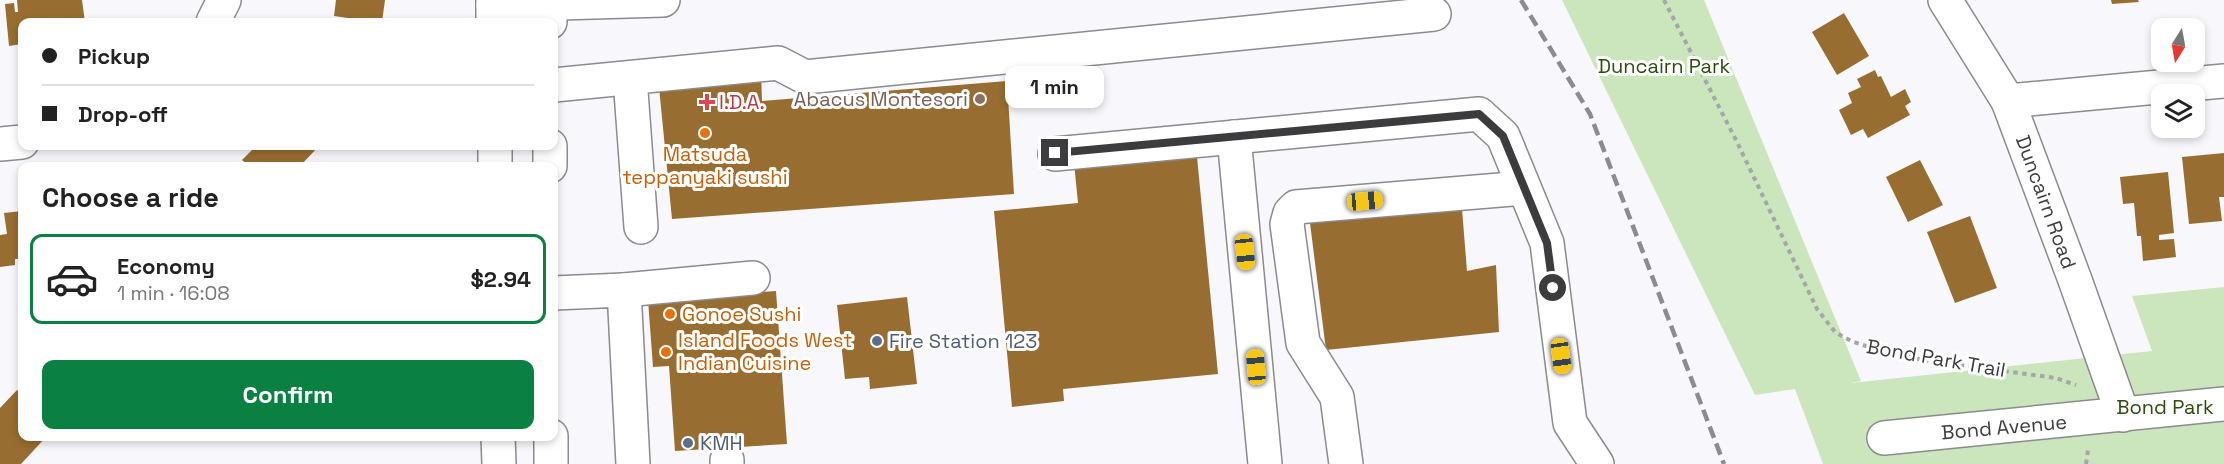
<!DOCTYPE html>
<html lang="en">
<head>
<meta charset="utf-8">
<style>
	:root { --surface:#fff; --page:#f2f2f2; --text:#222; --muted:#767676; --line:#e0e0e0; --accent:#0b8043 }
	body { margin:0; font-family:"Space Grotesk",sans-serif; background:var(--page); color:var(--text); height:100vh; display:flex; flex-direction:column; font-size:22px; white-space:nowrap }
	* { box-sizing:border-box; margin:0 }
	p { font-size:20px; color:var(--muted) }
	.icon { flex:none; width:33px; height:33px; fill:none; stroke:currentColor; stroke-width:2; stroke-linecap:round; stroke-linejoin:round }
	.map { position:relative; flex:1; overflow:hidden }
	.panel { position:absolute; left:18px; top:162px; width:540px; height:279px; display:flex; flex-direction:column; background:var(--surface); border-radius:12px; box-shadow:0 3px 9px #0003 }
	.panel>* { flex:none }
	.hud { position:absolute; left:18px; top:18px; width:540px; height:132px; border-radius:12px; box-shadow:0 3px 9px #0003; display:grid; align-content:center; height:132px; padding:0 24px; background:var(--surface) }
	.needle { width:39px; rotate:191deg }
	.buttons { position:absolute; left:2151px; top:18px; display:grid; gap:12px }
	.buttons a { display:grid; place-items:center; width:54px; height:54px; border-radius:12px; background:var(--surface); box-shadow:0 3px 9px #0003; font-size:30px }
	.end { position:absolute; width:27px; height:27px; margin:-14px; border:8px solid #3c3b3d; background:#fff; box-shadow:0 0 0 3px #fff }
	.from { border-radius:50% }
	.bubble { position:absolute; height:42px; border-radius:12px; background:var(--surface); box-shadow:0 3px 9px #0003; font-size:20px; font-weight:600; line-height:42px; text-align:center }
	.car { position:absolute; width:18px; height:36px; margin:-18px -9px; border-radius:8px; box-shadow:0 0 4px 2px #0007; background:linear-gradient(#f5c518 24%,#345 0 40%,#f5c518 0 76%,#345 0 86%,#f5c518 0) }
	.hud b { display:flex; align-items:center; gap:21px; height:57px; font-size:22px }
	.hud b+b { border-top:2px solid var(--line) }
	.hud i { width:15px; height:15px; background:var(--text) }
	ul { padding:0; list-style:none }
	li { display:flex; align-items:center; gap:18px; height:90px; margin:0 12px 9px; padding:0 12px; border:3px solid transparent; border-radius:12px }
	li div { flex:1 }
	li b { display:block; font-size:22px }
	li em { font-style:normal; font-weight:600 }
	li.on { border-color:var(--accent) }
	li>.icon { width:54px; height:54px; stroke-width:1.5 }
	h2 { padding:0 24px; font-size:27px; line-height:72px }
	.primary-button { display:flex; gap:12px; margin-top:auto; padding:12px 24px }
	.primary-button a { flex:1; height:69px; border-radius:12px; background:var(--accent); color:#fff; font-size:24px; font-weight:600; line-height:69px; text-align:center }
	.map>svg:first-child { display:block }
</style>
</head>
<body>
<div class="map">
<svg width="2224" height="464" viewBox="0 0 2224 464">
	<rect width="100%" height="100%" fill="#f8f7fb"/>
	<path fill="#cbe6bc" d="M1562,0H1704L1861,381L1851,383L2152,351L2132,296L2224,287V464H1823L1795,389L1755,395Z"/>
	<g fill="#986d31">
		<path d="M17,0H82L85,22H22V44L9,46L5,4L14,3L15,12H18Z"/>
		<path d="M336,0H385L382,22H348V18L334,16Z"/>
		<path d="M2111,0H2138L2139,2L2112,4Z"/>
		<path d="M1844,13L1869,56L1837,75L1812,32Z"/>
		<path d="M1875,70L1878,77L1881,76L1891,97L1905,89L1911,102L1905,106L1910,115L1868,138L1863,129L1851,135L1839,110L1852,103L1848,93L1861,87L1857,79Z"/>
		<path d="M761,71L762,101L1007,81L1014,194L672,219L658,77Z"/>
		<path d="M256,146H319L300,166H249L242,160Z"/>
		<path d="M1073,152L1197,157L1218,374L1063,389L1064,401L1012,407L994,211L1078,203Z"/>
		<path d="M2224,153V197H2219L2222,221L2189,224L2182,157Z"/>
		<path d="M1920,160L1943,205L1908,222L1886,177Z"/>
		<path d="M2168,172L2174,233L2159,235V240L2174,239L2176,257L2143,261L2141,236H2137L2134,203L2123,204L2120,177Z"/>
		<path d="M1462,209L1467,271L1496,265L1499,332L1326,350L1310,223Z"/>
		<path d="M22,211V259H15V265L0,267V235L7,234L4,213Z"/>
		<path d="M1970,216L1997,288L1955,303L1927,232Z"/>
		<path d="M776,291L787,444L675,451L669,366L653,367L648,300Z"/>
		<path d="M907,297L917,384L870,389L869,377L845,379L837,305Z"/>
		<path d="M17,390L22,396V436H47L21,464H0V408Z"/>
	</g>
	<g fill="none" stroke-linecap="round" stroke-linejoin="round">
		<g stroke="#8b8a8d" stroke-width="36">
			<g id="minor">
				<path d="M1945,0L2008,101L2075,280L2123,415"/>
				<path d="M493,5L663,0"/>
				<path d="M213,22L224,0"/>
				<path d="M630,78L641,227"/>
				<path d="M554,85L778,63L805,77L1434,14"/>
				<path d="M2008,101L2224,81"/>
				<path d="M1234,137L1265,464"/>
				<path d="M0,144L22,142"/>
				<path d="M1055,154L1479,114L1503,136L1547,243L1570,423L1597,464"/>
				<path d="M624,290L753,278"/>
				<path d="M554,293L624,290L633,464"/>
				<path d="M1884,438L2224,404"/>
				<path d="M727,460V464"/>
				<path d="M1346,464L1337,397L1303,343L1287,224L1290,213L1296,207L1524,188"/>
			</g>
		</g>
		<g stroke="#8b8a8d" stroke-width="36">
			<g id="major">
				<path d="M493,0V22"/>
				<path d="M549,0L550,22"/>
				<path d="M495,146V166"/>
				<path d="M550,146V166"/>
				<path d="M498,436L499,464"/>
				<path d="M551,436V464"/>
			</g>
		</g>
		<g stroke="#a6a5a8" stroke-width="4" stroke-dasharray="4.5 4.5" stroke-linecap="butt">
			<path d="M1664,0L1736,140L1817,309L1835,332L1851,341L1869,347L1923,360L2056,378L2076,385"/>
			<path d="M2086,464L2088,450"/>
		</g>
		<use href="#minor" stroke="#fff" stroke-width="33"/>
		<use href="#major" stroke="#fff" stroke-width="33"/>
		<path stroke="#8c8b8d" stroke-width="4.5" stroke-dasharray="12 6" stroke-linecap="butt" d="M1521,0L1590,114L1724,464"/>
	</g>
	<g fill="none" stroke-linecap="round" stroke-linejoin="round">
		<path stroke="#3c3b3d" stroke-width="8" d="M1055,153L1479,114L1503,136L1547,243L1553,288"/>
	</g>
	<circle fill="#8d6e63" stroke="#fff" stroke-width="2" cx="980" cy="99" r="6"/>
	<path fill="#e0444e" stroke="#fff" stroke-width="2" d="M704 93h6v6h6v6h-6v6h-6v-6h-6v-6h6z"/>
	<g fill="#e8710a" stroke="#fff" stroke-width="2">
		<circle cx="705" cy="133" r="6"/>
		<circle cx="670" cy="314" r="6"/>
		<circle cx="666" cy="352" r="6"/>
	</g>
	<g fill="#5c6f8a" stroke="#fff" stroke-width="2">
		<circle cx="877" cy="341" r="6"/>
		<circle cx="688" cy="443" r="6"/>
	</g>
	<g text-anchor="middle" stroke-width="6" stroke-linejoin="round" paint-order="stroke">
		<g font-size="20" fill="#2b4d0d" stroke="#fff">
			<text x="1664" y="73">Duncairn Park</text>
			<text x="2165" y="414">Bond Park</text>
		</g>
		<g font-size="20" fill="#785e54" stroke="#fff" text-anchor="end">
			<text x="968" y="106">Abacus Montesori</text>
		</g>
		<g font-size="20" fill="#be3a42" stroke="#fff" text-anchor="start">
			<text x="719" y="109">I.D.A.</text>
		</g>
		<g font-size="20" fill="#c56008" stroke="#fff" text-anchor="start">
			<text x="705" y="161" text-anchor="middle">Matsuda<tspan x="705" dy="23">teppanyaki sushi</tspan></text>
			<text x="682" y="321">Gonoe Sushi</text>
			<text x="678" y="347">Island Foods West<tspan x="678" dy="23">Indian Cuisine</tspan></text>
		</g>
		<g font-size="20" fill="#3c3b3d" stroke="#fff">
			<text transform="translate(2046 202) rotate(70)" y="7">Duncairn Road</text>
			<text transform="translate(1936 358) rotate(10)" y="7">Bond Park Trail</text>
			<text transform="translate(2004 427) rotate(-5)" y="7">Bond Avenue</text>
		</g>
		<g font-size="20" fill="#4e5e75" stroke="#fff" text-anchor="start">
			<text x="889" y="348">Fire Station 123</text>
			<text x="700" y="450">KMH</text>
		</g>
	</g>
</svg>
<div class="buttons">
<a><svg class="needle" viewBox="-14 -14 28 28"><path d="M0-13l5 13h-10z" fill="#e53935"/><path d="M0 13l5-13h-10z" fill="#767676"/></svg></a>
<a><svg class="icon" aria-label="layers" viewBox="0 0 24 24"><path d="M12 4l9 5-9 5-9-5zM3 14l9 5 9-5"/></svg></a>
</div>
<i class="end from" style="left:1553px;top:288px"></i>
<i class="end" style="left:1055px;top:153px"></i>
<div class="bubble" style="left:1005px;top:66px;width:99px">1 min</div>
<i class="car" style="left:1365px;top:201px;rotate:85deg"></i>
<i class="car" style="left:1245px;top:252px;rotate:174deg"></i>
<i class="car" style="left:1561px;top:356px;rotate:172deg"></i>
<i class="car" style="left:1256px;top:367px;rotate:355deg"></i>
<div class="hud">
<b><i class="from"></i>Pickup</b>
<b><i></i>Drop-off</b>
</div>
<section class="panel">
<h2>Choose a ride</h2>
<ul>
<li class="on"><svg class="icon" aria-label="car" viewBox="0 0 24 24"><path d="M5 17H2v-5l4-1 3-4h7l3 4 3 1v5h-3M9 17h6M6 11h13"/><circle cx="7" cy="17" r="2"/><circle cx="17" cy="17" r="2"/></svg><div><b>Economy</b><p>1 min · 16:08</p></div><em>$2.94</em></li>
</ul>
<div class="primary-button"><a>Confirm</a></div>
</section>
</div>
</body>
</html>
